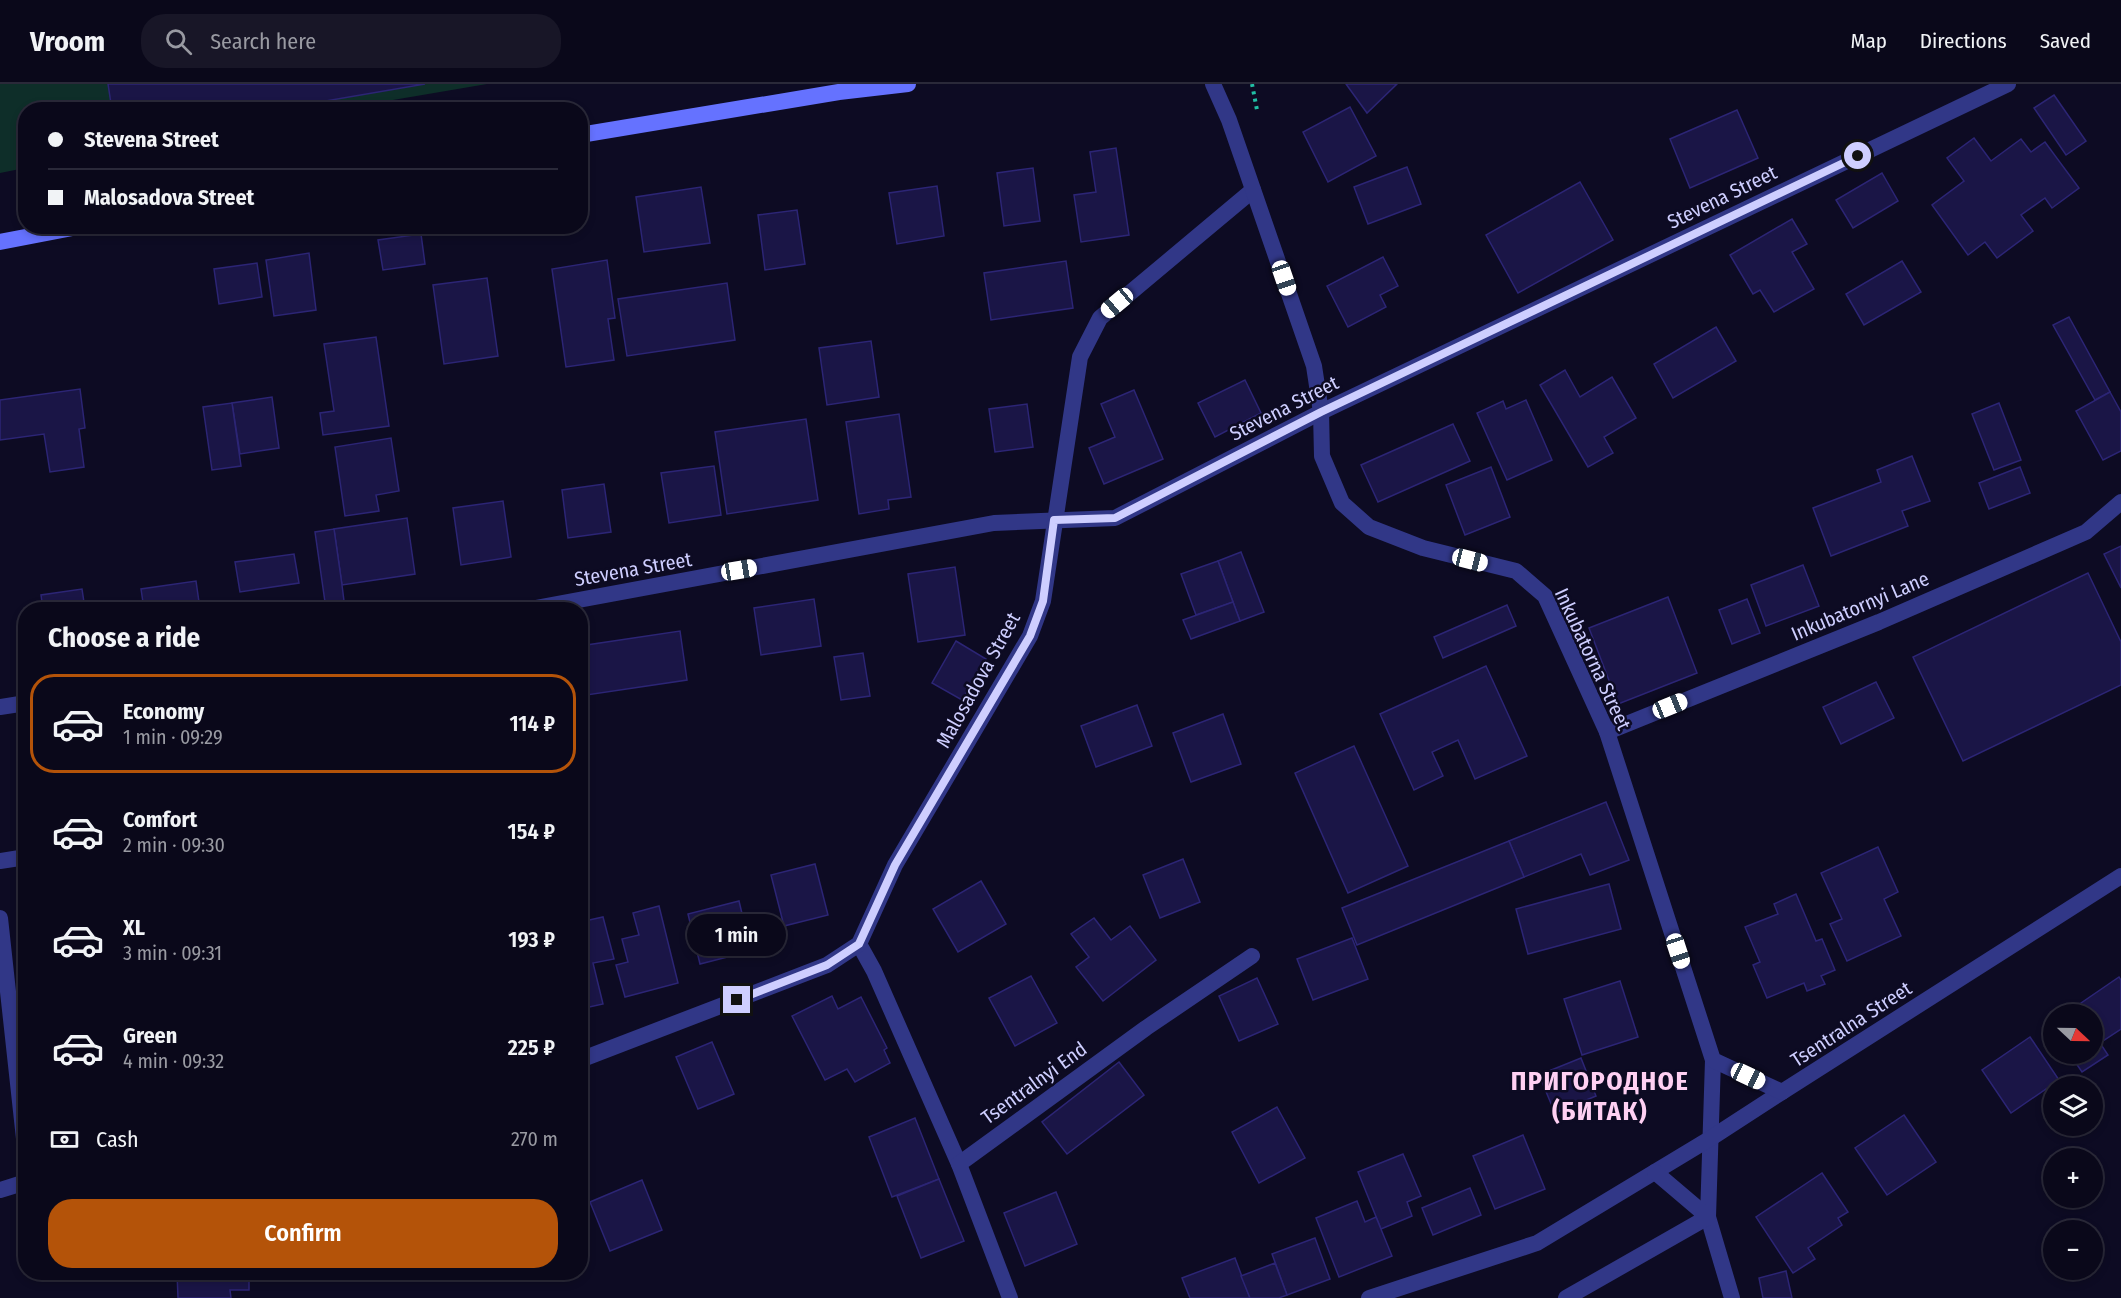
<!DOCTYPE html>
<html lang="en">
<head>
<meta charset="utf-8">
<style>
	:root { --surface:#0a081a; --page:#181627; --text:#f1f3f6; --muted:#999aa2; --line:#2a2939; --accent:#b45309 }
	body { margin:0; font-family:"Fira Sans Condensed",sans-serif; background:var(--page); color:var(--text); height:100vh; display:flex; flex-direction:column; font-size:22px; white-space:nowrap }
	* { box-sizing:border-box; margin:0 }
	p { font-size:20px; color:var(--muted) }
	.icon { flex:none; width:33px; height:33px; fill:none; stroke:currentColor; stroke-width:2; stroke-linecap:round; stroke-linejoin:round }
	.map { position:relative; flex:1; overflow:hidden }
	.panel { position:absolute; left:18px; top:518px; width:570px; height:678px; display:flex; flex-direction:column; background:var(--surface); border-radius:24px; box-shadow:0 3px 9px #0003,0 0 0 2px var(--line) }
	.panel>* { flex:none }
	.guide { position:absolute; left:18px; top:18px; width:570px; height:132px; border-radius:24px; box-shadow:0 3px 9px #0003,0 0 0 2px var(--line); display:grid; align-content:center; height:132px; padding:0 30px; background:var(--surface) }
	.needle { width:39px; rotate:112deg }
	.fabs { position:absolute; left:2043px; top:920px; display:grid; gap:12px }
	.fabs a { display:grid; place-items:center; width:60px; height:60px; border-radius:50%; background:var(--surface); box-shadow:0 3px 9px #0003,0 0 0 2px var(--line); font-size:30px }
	.end { position:absolute; width:27px; height:27px; margin:-14px; border:8px solid #ceceff; background:#111; box-shadow:0 0 0 3px #111 }
	.from { border-radius:50% }
	.bubble { position:absolute; height:42px; border-radius:21px; background:var(--surface); box-shadow:0 3px 9px #0003,0 0 0 2px var(--line); font-size:20px; font-weight:600; line-height:42px; text-align:center }
	.car { position:absolute; width:18px; height:36px; margin:-18px -9px; border-radius:8px; box-shadow:0 0 4px 2px #0007; background:linear-gradient(#fff 24%,#345 0 40%,#fff 0 76%,#345 0 86%,#fff 0) }
	.guide b { display:flex; align-items:center; gap:21px; height:57px; font-size:22px }
	.guide b+b { border-top:2px solid var(--line) }
	.guide i { width:15px; height:15px; background:var(--text) }
	ul { padding:0; list-style:none }
	li { display:flex; align-items:center; gap:18px; height:99px; margin:0 12px 9px; padding:0 18px; border:3px solid transparent; border-radius:24px }
	li div { flex:1 }
	li b { display:block; font-size:22px }
	li em { font-style:normal; font-weight:600 }
	li.active { border-color:var(--accent) }
	li>.icon { width:54px; height:54px; stroke-width:1.5 }
	h2 { padding:0 30px; font-size:27px; line-height:72px }
	.pay { display:flex; align-items:center; gap:15px; height:66px; padding:0 30px; font-size:22px }
	.pay p { margin-inline-start:auto }
	.cta { display:flex; gap:12px; margin-top:auto; padding:12px 30px }
	.cta a { flex:1; height:69px; border-radius:24px; background:var(--accent); color:#fff; font-size:24px; font-weight:600; line-height:69px; text-align:center }
	header { display:flex; align-items:center; gap:36px; box-sizing:border-box; height:84px; padding:0 30px; background:var(--surface); border-bottom:2px solid var(--line) }
	header strong { font-size:28px }
	nav { display:flex; gap:33px; margin-inline-start:auto; font-size:21px }
	.search { width:420px; height:54px; background:var(--page); display:flex; align-items:center; gap:15px; box-sizing:border-box; padding:0 21px; border-radius:24px; color:var(--muted); font-size:22px }
	.map>svg:first-child { display:block }
</style>
</head>
<body>
<header>
<strong>Vroom</strong>
<div class="search"><svg class="icon" aria-label="search" viewBox="0 0 24 24"><circle cx="10" cy="10" r="6"/><path d="M15 15l6 6"/></svg>Search here</div>
<nav><a>Map</a><a>Directions</a><a>Saved</a></nav>
</header>
<div class="map">
<svg width="2121" height="1214" viewBox="0 0 2121 1214">
	<rect width="100%" height="100%" fill="#0d0b23"/>
	<path fill="#0e2e29" d="M0,0H487L340,25L26,26L25,84L0,89Z"/>
	<g fill="#1a1546" stroke="#2c2575" stroke-width="1.5">
		<path d="M108,0H425L273,26H112Z"/>
		<path d="M1346,0H1397L1367,29Z"/>
		<path d="M2054,11L2086,57L2066,71L2034,24Z"/>
		<path d="M1350,23L1376,72L1328,98L1303,48Z"/>
		<path d="M1737,26L1758,74L1690,104L1670,55Z"/>
		<path d="M1974,54L1991,77L2021,55L2031,68L2045,58L2079,104L2052,124L2045,114L2021,131L2033,147L1997,174L1985,158L1968,171L1932,121L1964,97L1947,74Z"/>
		<path d="M1116,64L1129,151L1081,158L1074,111L1096,108L1090,68Z"/>
		<path d="M1407,83L1421,120L1368,140L1354,103Z"/>
		<path d="M1033,84L1040,137L1004,142L997,89Z"/>
		<path d="M1882,89L1898,117L1853,144L1836,116Z"/>
		<path d="M1580,98L1613,156L1518,209L1486,151Z"/>
		<path d="M937,102L944,152L897,160L889,109Z"/>
		<path d="M701,103L710,159L644,168L636,113Z"/>
		<path d="M797,126L805,180L765,186L758,131Z"/>
		<path d="M1792,135L1807,160L1792,168L1814,205L1774,228L1760,206L1753,210L1730,171Z"/>
		<path d="M421,150L425,180L383,186L378,156Z"/>
		<path d="M309,169L316,226L274,232L266,176Z"/>
		<path d="M1383,173L1398,202L1380,211L1386,223L1348,243L1327,202Z"/>
		<path d="M607,176L615,234L608,235L614,276L566,283L552,185Z"/>
		<path d="M1066,177L1073,224L991,236L984,189Z"/>
		<path d="M1902,177L1921,208L1864,241L1846,210Z"/>
		<path d="M257,179L262,213L219,220L214,185Z"/>
		<path d="M487,194L498,272L444,280L433,201Z"/>
		<path d="M727,199L735,256L627,272L618,215Z"/>
		<path d="M2069,233L2110,308L2095,316L2053,241Z"/>
		<path d="M1716,243L1736,277L1673,314L1654,280Z"/>
		<path d="M376,253L389,342L323,351L320,329L334,327L324,260Z"/>
		<path d="M871,257L879,313L827,321L819,264Z"/>
		<path d="M1565,286L1580,313L1612,293L1636,334L1604,353L1613,369L1588,383L1540,301Z"/>
		<path d="M1245,296L1261,329L1215,353L1198,319Z"/>
		<path d="M80,305L85,344L79,345L84,383L50,388L44,350L0,356V316Z"/>
		<path d="M1134,306L1163,375L1104,400L1089,364L1115,353L1101,320Z"/>
		<path d="M2110,308L2121,328V367L2103,376L2076,327Z"/>
		<path d="M272,313L279,364L240,370L232,319Z"/>
		<path d="M1526,316L1552,376L1507,396L1477,329L1503,317L1506,325Z"/>
		<path d="M232,319L241,382L212,386L203,323Z"/>
		<path d="M1999,319L2021,376L1994,386L1972,330Z"/>
		<path d="M1027,320L1033,363L995,368L989,325Z"/>
		<path d="M899,330L911,413L888,416L889,425L859,430L846,338Z"/>
		<path d="M806,335L818,416L727,430L715,348Z"/>
		<path d="M1453,340L1470,377L1378,418L1361,381Z"/>
		<path d="M391,354L399,407L376,411L379,427L345,432L335,363Z"/>
		<path d="M1912,372L1930,417L1902,427L1908,442L1831,472L1813,424L1881,398L1877,386Z"/>
		<path d="M714,382L721,431L669,439L661,389Z"/>
		<path d="M1491,383L1510,433L1465,451L1446,401Z"/>
		<path d="M2020,383L2030,409L1989,425L1979,399Z"/>
		<path d="M604,400L611,448L568,454L562,406Z"/>
		<path d="M503,417L511,473L461,481L453,424Z"/>
		<path d="M407,434L415,490L342,501L334,445Z"/>
		<path d="M334,445L342,501L345,525H326L315,448Z"/>
		<path d="M2121,462V504L2104,470Z"/>
		<path d="M1241,468L1264,528L1240,537L1218,477Z"/>
		<path d="M294,470L299,499L240,508L235,478Z"/>
		<path d="M1218,477L1233,518L1196,531L1181,490Z"/>
		<path d="M1803,481L1819,522L1766,542L1751,501Z"/>
		<path d="M955,483L965,551L918,558L908,490Z"/>
		<path d="M2088,489L2121,558V601L1963,677L1913,573Z"/>
		<path d="M196,497L200,525H144L141,505Z"/>
		<path d="M82,505L85,525H43L41,511Z"/>
		<path d="M1668,513L1697,589L1618,620L1589,544Z"/>
		<path d="M814,515L821,562L761,571L754,524Z"/>
		<path d="M1747,515L1760,549L1732,560L1719,526Z"/>
		<path d="M1233,518L1240,537L1191,555L1183,536Z"/>
		<path d="M1507,521L1516,542L1443,574L1434,553Z"/>
		<path d="M680,547L687,596L580,612V562Z"/>
		<path d="M956,557L986,575L962,616L932,599Z"/>
		<path d="M863,569L870,612L841,616L834,573Z"/>
		<path d="M1486,582L1527,672L1475,695L1458,656L1432,668L1443,692L1414,706L1380,630Z"/>
		<path d="M1876,598L1894,634L1841,660L1823,623Z"/>
		<path d="M1137,621L1152,662L1096,683L1081,642Z"/>
		<path d="M1223,630L1241,680L1191,698L1173,649Z"/>
		<path d="M1354,662L1408,782L1348,809L1295,689Z"/>
		<path d="M1606,718L1629,776L1590,791L1581,770L1524,793L1509,757Z"/>
		<path d="M1509,757L1524,793L1357,861L1342,824Z"/>
		<path d="M1878,763L1898,808L1884,815L1901,852L1847,877L1830,840L1842,835L1821,789Z"/>
		<path d="M1183,775L1200,818L1160,834L1143,791Z"/>
		<path d="M815,780L828,831L784,842L771,791Z"/>
		<path d="M981,797L1006,840L958,868L933,825Z"/>
		<path d="M1609,800L1621,845L1528,870L1516,825Z"/>
		<path d="M1796,810L1816,857L1822,855L1835,886L1821,892L1825,900L1807,907L1804,899L1767,914L1753,881L1760,878L1745,843L1778,830L1774,820Z"/>
		<path d="M739,817L751,867L700,880L688,830Z"/>
		<path d="M659,822L678,899L625,913L616,881L628,878L622,855L639,851L633,829Z"/>
		<path d="M603,833L614,875L593,879L603,920L580,925V838Z"/>
		<path d="M1094,834L1111,856L1130,842L1156,876L1103,917L1076,883L1089,873L1071,850Z"/>
		<path d="M1352,854L1368,895L1313,916L1297,875Z"/>
		<path d="M1031,892L1057,939L1015,962L989,914Z"/>
		<path d="M2119,893L2121,896V945L2100,959L2108,971L2082,988L2069,969H2092V930H2065Z"/>
		<path d="M1257,894L1278,940L1239,957L1219,912Z"/>
		<path d="M1620,897L1638,953L1582,971L1564,915Z"/>
		<path d="M832,912L838,925L861,913L887,964L884,966L890,979L855,998L847,985L825,996L792,932Z"/>
		<path d="M2030,953L2059,996L2011,1029L1982,986Z"/>
		<path d="M712,958L734,1010L698,1025L676,973Z"/>
		<path d="M1581,974L1596,1012L1555,1029L1539,991Z"/>
		<path d="M1119,978L1144,1011L1067,1070L1042,1038Z"/>
		<path d="M1277,1023L1305,1074L1259,1099L1232,1048Z"/>
		<path d="M1904,1031L1936,1078L1887,1111L1855,1064Z"/>
		<path d="M915,1034L939,1095L892,1113L869,1053Z"/>
		<path d="M1523,1051L1545,1105L1495,1125L1473,1072Z"/>
		<path d="M1403,1070L1421,1112L1407,1118L1412,1132L1381,1145L1358,1088Z"/>
		<path d="M1822,1089L1848,1128L1838,1134L1842,1141L1808,1164L1815,1175L1793,1189L1756,1133Z"/>
		<path d="M939,1095L964,1157L921,1174L897,1112Z"/>
		<path d="M642,1096L662,1146L610,1167L590,1118Z"/>
		<path d="M1470,1104L1481,1131L1433,1151L1422,1124Z"/>
		<path d="M1056,1108L1077,1160L1025,1182L1004,1129Z"/>
		<path d="M1357,1117L1365,1138L1376,1133L1392,1172L1339,1193L1316,1134Z"/>
		<path d="M1315,1154L1330,1195L1287,1211L1272,1170Z"/>
		<path d="M1235,1174L1250,1214H1190L1182,1194Z"/>
		<path d="M1275,1179L1287,1211L1279,1214H1250L1241,1192Z"/>
		<path d="M1786,1187L1792,1214H1763L1759,1194Z"/>
		<path d="M177,1188H249V1206H230L231,1214H178Z"/>
	</g>
	<g fill="none" stroke-linecap="round" stroke-linejoin="round">
		<path stroke="#21bfa5" stroke-width="4" stroke-dasharray="3 4.5" stroke-linecap="butt" d="M1252,0L1257,26"/>
		<g stroke="#313787" stroke-width="16">
			<path d="M530,525L994,439L1115,434L1321,328L2008,0"/>
			<path d="M0,623L26,619"/>
			<path d="M1607,648L1879,538L2086,448L2121,418"/>
			<path d="M0,777L26,773"/>
			<path d="M0,834L26,1073"/>
			<path d="M859,860L874,887L959,1080"/>
			<path d="M580,976L827,881L859,860L895,781L1030,552L1043,517L1080,273L1100,234L1253,106"/>
			<path d="M1713,976L1708,1133L1732,1214"/>
			<path d="M0,1106L26,1098"/>
			<path d="M1010,1214L959,1080L1146,944L1252,872"/>
			<path d="M1369,1214L1537,1159L1711,1054L1782,1008"/>
			<path d="M1566,1214L1708,1133L1655,1088"/>
		</g>
		<path stroke="#313787" stroke-width="16" d="M1213,0L1229,36L1314,282L1321,328L1322,372L1342,419L1369,443L1423,464L1516,487L1545,512L1607,648L1713,976L1782,1008L2121,792"/>
		<g stroke="#6572ff" stroke-width="16">
			<path d="M580,51L839,8L908,0"/>
			<path d="M0,158L83,142"/>
		</g>
	</g>
	<g fill="none" stroke-linecap="round" stroke-linejoin="round">
		<path stroke="#ceceff" stroke-width="8" d="M737,916L827,881L859,860L895,781L1030,552L1043,517L1054,436L1115,434L1321,328L1858,72"/>
	</g>
	<g text-anchor="middle" stroke-width="5" stroke-linejoin="round" paint-order="stroke">
		<g font-size="20" fill="#ceceff" stroke="#0d0b23">
			<text transform="translate(1722 113) rotate(-26)" y="7">Stevena Street</text>
			<text transform="translate(1284 324) rotate(-27)" y="7">Stevena Street</text>
			<text transform="translate(633 485) rotate(-10)" y="7">Stevena Street</text>
			<text transform="translate(1860 522) rotate(-23)" y="7">Inkubatornyi Lane</text>
			<text transform="translate(1593 575) rotate(65)" y="7">Inkubatorna Street</text>
			<text transform="translate(978 596) rotate(-61)" y="7">Malosadova Street</text>
			<text transform="translate(1851 940) rotate(-33)" y="7">Tsentralna Street</text>
			<text transform="translate(1034 999) rotate(-36)" y="7">Tsentralnyi End</text>
		</g>
		<g font-size="26" font-weight="bold" letter-spacing="1.5" fill="#ffd0f3" stroke="#0d0b23">
			<text x="1600" y="1006">ПРИГОРОДНОЕ<tspan x="1600" dy="30">(БИТАК)</tspan></text>
		</g>
	</g>
</svg>
<div class="fabs">
<a><svg class="needle" viewBox="-14 -14 28 28"><path d="M0-13l5 13h-10z" fill="#e53935"/><path d="M0 13l5-13h-10z" fill="#999aa2"/></svg></a>
<a><svg class="icon" aria-label="layers" viewBox="0 0 24 24"><path d="M12 4l9 5-9 5-9-5zM3 14l9 5 9-5"/></svg></a>
<a>+</a>
<a>−</a>
</div>
<i class="end from" style="left:1858px;top:72px"></i>
<i class="end" style="left:737px;top:916px"></i>
<div class="bubble" style="left:687px;top:830px;width:99px">1 min</div>
<i class="car" style="left:1284px;top:194px;rotate:161deg"></i>
<i class="car" style="left:1117px;top:219px;rotate:230deg"></i>
<i class="car" style="left:1470px;top:476px;rotate:104deg"></i>
<i class="car" style="left:739px;top:486px;rotate:80deg"></i>
<i class="car" style="left:1670px;top:622px;rotate:68deg"></i>
<i class="car" style="left:1678px;top:867px;rotate:162deg"></i>
<i class="car" style="left:1748px;top:992px;rotate:115deg"></i>
<div class="guide">
<b><i class="from"></i>Stevena Street</b>
<b><i></i>Malosadova Street</b>
</div>
<section class="panel">
<h2>Choose a ride</h2>
<ul>
<li class="active"><svg class="icon" aria-label="car" viewBox="0 0 24 24"><path d="M5 17H2v-5l4-1 3-4h7l3 4 3 1v5h-3M9 17h6M6 11h13"/><circle cx="7" cy="17" r="2"/><circle cx="17" cy="17" r="2"/></svg><div><b>Economy</b><p>1 min · 09:29</p></div><em>114 ₽</em></li>
<li><svg class="icon" aria-label="car" viewBox="0 0 24 24"><path d="M5 17H2v-5l4-1 3-4h7l3 4 3 1v5h-3M9 17h6M6 11h13"/><circle cx="7" cy="17" r="2"/><circle cx="17" cy="17" r="2"/></svg><div><b>Comfort</b><p>2 min · 09:30</p></div><em>154 ₽</em></li>
<li><svg class="icon" aria-label="car" viewBox="0 0 24 24"><path d="M5 17H2v-5l4-1 3-4h7l3 4 3 1v5h-3M9 17h6M6 11h13"/><circle cx="7" cy="17" r="2"/><circle cx="17" cy="17" r="2"/></svg><div><b>XL</b><p>3 min · 09:31</p></div><em>193 ₽</em></li>
<li><svg class="icon" aria-label="car" viewBox="0 0 24 24"><path d="M5 17H2v-5l4-1 3-4h7l3 4 3 1v5h-3M9 17h6M6 11h13"/><circle cx="7" cy="17" r="2"/><circle cx="17" cy="17" r="2"/></svg><div><b>Green</b><p>4 min · 09:32</p></div><em>225 ₽</em></li>
</ul>
<div class="pay"><svg class="icon" aria-label="cash" viewBox="0 0 24 24"><path d="M3 7h18v10H3z"/><circle cx="12" cy="12" r="2"/></svg>Cash<p>270 m</p></div>
<div class="cta"><a>Confirm</a></div>
</section>
</div>
</body>
</html>
